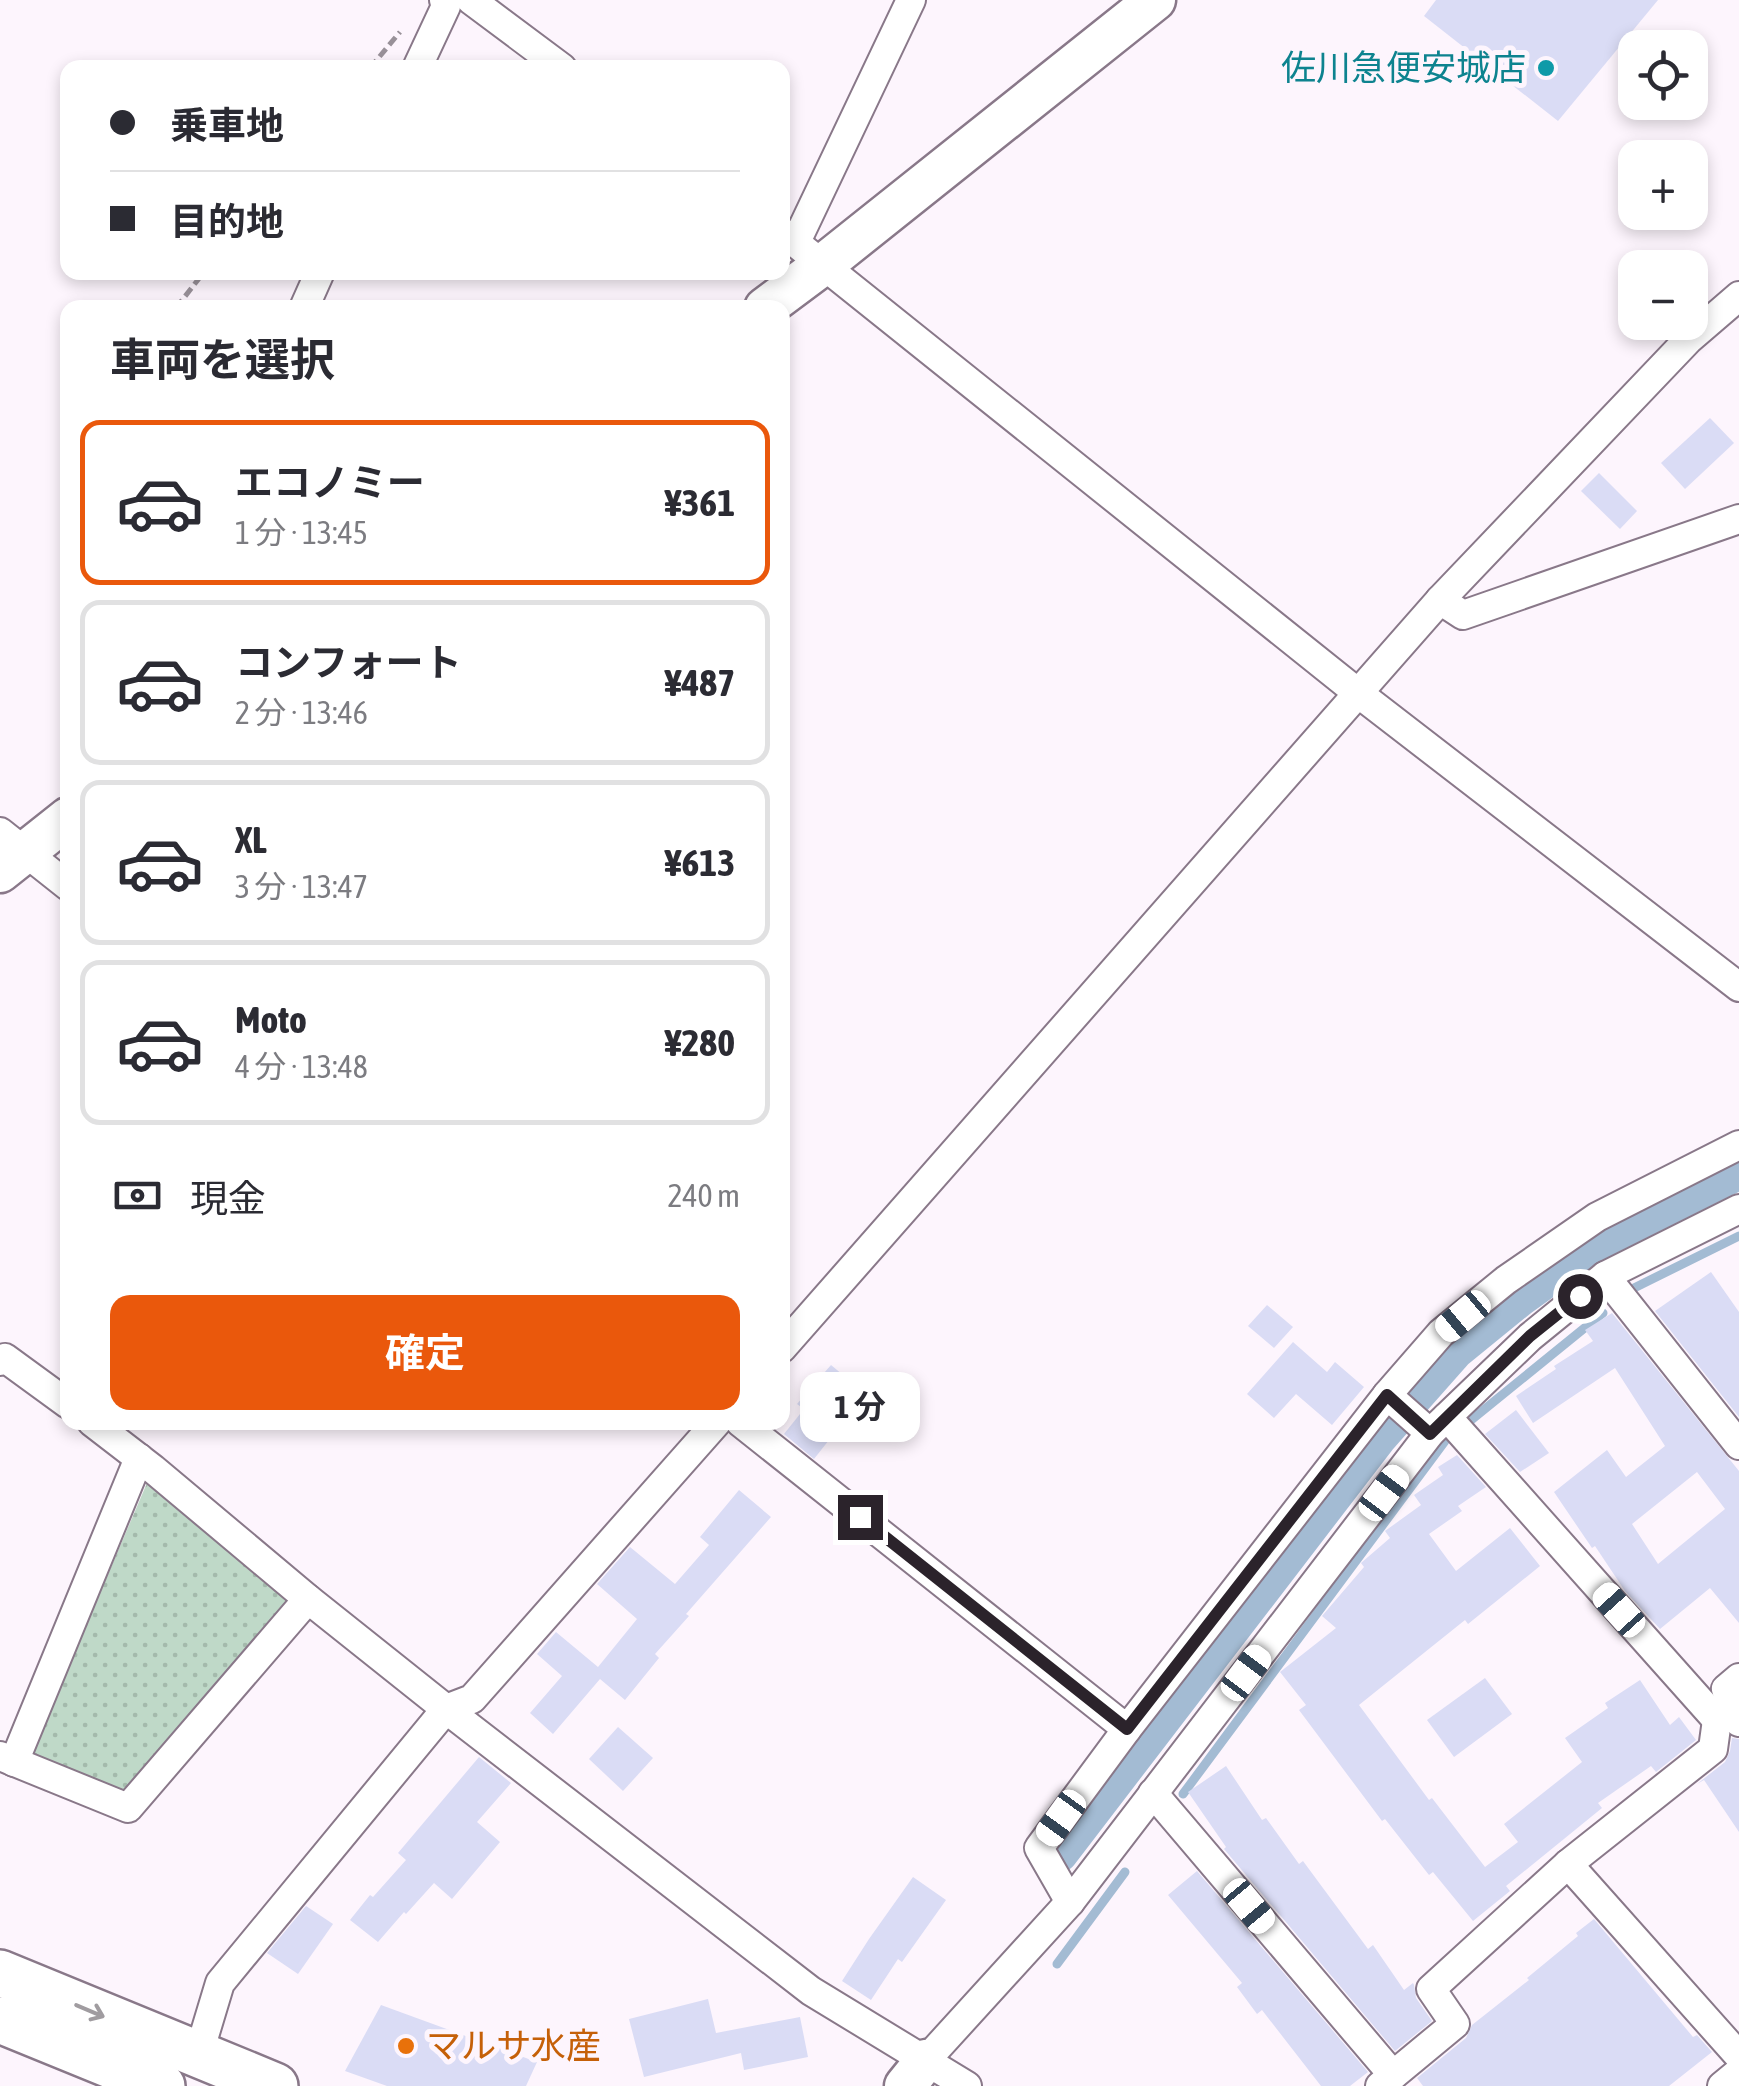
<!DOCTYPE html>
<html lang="ja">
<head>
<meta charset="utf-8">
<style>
	:root { --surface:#fff; --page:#f7f7f7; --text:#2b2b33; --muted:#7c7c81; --line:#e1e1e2; --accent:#ea580c }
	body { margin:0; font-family:"Asap Condensed","Noto Sans JP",sans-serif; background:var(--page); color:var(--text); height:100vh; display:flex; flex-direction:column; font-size:38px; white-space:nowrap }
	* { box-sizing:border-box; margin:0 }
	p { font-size:32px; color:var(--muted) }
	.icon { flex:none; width:55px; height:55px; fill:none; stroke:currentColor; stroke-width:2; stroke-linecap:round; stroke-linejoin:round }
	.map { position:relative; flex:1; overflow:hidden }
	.side { position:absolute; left:60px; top:300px; width:730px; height:1130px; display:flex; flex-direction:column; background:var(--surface); border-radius:20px; box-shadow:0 5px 15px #0003 }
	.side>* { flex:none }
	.guide { position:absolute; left:60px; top:60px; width:730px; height:220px; border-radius:20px; box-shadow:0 5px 15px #0003; display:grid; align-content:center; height:220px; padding:0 50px; background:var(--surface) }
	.buttons { position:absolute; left:1618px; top:30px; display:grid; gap:20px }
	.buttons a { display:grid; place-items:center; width:90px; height:90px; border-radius:20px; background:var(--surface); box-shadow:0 5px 15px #0003; font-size:50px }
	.end { position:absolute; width:45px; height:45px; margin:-22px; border:12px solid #2b232b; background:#fff; box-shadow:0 0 0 5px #fff }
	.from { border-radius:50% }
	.bubble { position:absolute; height:70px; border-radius:20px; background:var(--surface); box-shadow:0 5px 15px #0003; font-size:32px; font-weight:700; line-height:70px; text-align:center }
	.car { position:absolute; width:30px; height:60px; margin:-30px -15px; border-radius:12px; box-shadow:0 0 8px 2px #0007; background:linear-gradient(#fff 24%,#345 0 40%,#fff 0 76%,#345 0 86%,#fff 0) }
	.guide b { display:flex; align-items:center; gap:35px; height:95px; font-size:38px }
	.guide b+b { border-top:2px solid var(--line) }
	.guide i { width:25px; height:25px; background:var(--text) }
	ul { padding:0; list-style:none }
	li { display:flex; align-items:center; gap:30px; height:165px; margin:0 20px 15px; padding:0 30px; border:5px solid var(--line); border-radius:20px }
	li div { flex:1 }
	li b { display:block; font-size:38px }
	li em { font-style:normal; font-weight:700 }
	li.selected { border-color:var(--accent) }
	li>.icon { width:90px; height:90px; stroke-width:1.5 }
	h2 { padding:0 50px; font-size:45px; line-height:120px }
	.pay { display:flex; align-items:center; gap:25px; height:110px; padding:0 50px; font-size:38px }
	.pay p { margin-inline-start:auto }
	.primary-button { display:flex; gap:20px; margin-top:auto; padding:20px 50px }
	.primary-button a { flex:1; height:115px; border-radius:20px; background:var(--accent); color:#fff; font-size:40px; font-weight:700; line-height:115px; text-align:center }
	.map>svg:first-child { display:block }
</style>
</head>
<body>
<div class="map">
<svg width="1739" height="2086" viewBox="0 0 1739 2086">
	<defs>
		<pattern id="park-dots" width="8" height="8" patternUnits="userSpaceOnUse" patternTransform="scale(2.5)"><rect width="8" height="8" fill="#bfd9c8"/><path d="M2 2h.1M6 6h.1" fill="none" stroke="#a4baac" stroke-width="1.8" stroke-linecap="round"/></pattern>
	</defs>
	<rect width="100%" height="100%" fill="#fdf5fd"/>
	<path fill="url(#park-dots)" d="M153,1469L308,1599L138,1796L26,1766Z"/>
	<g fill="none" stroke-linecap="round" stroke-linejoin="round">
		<g stroke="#a3bbd3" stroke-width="9">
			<path d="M1630,1290L1739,1236"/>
			<path d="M1465,1425L1603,1313"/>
			<path d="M1183,1794L1445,1441"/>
			<path d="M1057,1964L1125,1872"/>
		</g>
		<path stroke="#a3bbd3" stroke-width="30" d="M1062,1856L1381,1440L1458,1353L1522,1301L1603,1243L1739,1175"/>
	</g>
	<g fill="#dadcf5" fill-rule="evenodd">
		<path d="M1436,0H1658L1558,121L1424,16Z"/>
		<path d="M1710,418L1734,443L1685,489L1661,463Z"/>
		<path d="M1599,473L1637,511L1620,529L1581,491Z"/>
		<path d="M1711,1272L1739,1312V1417L1655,1311Z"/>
		<path d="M1267,1305L1293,1327L1274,1348L1248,1326Z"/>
		<path d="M1612,1313L1739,1471V1623L1710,1588L1660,1629L1625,1591L1595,1546L1592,1548L1554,1492L1607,1450L1626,1477L1665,1446L1615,1368L1533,1423L1516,1396L1556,1369L1554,1366L1593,1341L1585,1330ZM1697,1472L1725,1509L1658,1564L1632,1524Z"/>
		<path d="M1293,1342L1327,1372L1335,1362L1364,1387L1332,1425L1296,1394L1274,1418L1247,1394Z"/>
		<path d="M831,1365L861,1390L822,1435L829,1440L814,1459L784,1434L804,1409L797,1404Z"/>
		<path d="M1516,1410L1549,1453L1520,1472L1485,1434Z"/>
		<path d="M1457,1455L1486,1487L1458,1506L1462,1511L1429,1534L1456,1571L1510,1528L1540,1566L1468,1624L1465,1620L1359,1705L1429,1800L1432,1798L1485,1867L1518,1842L1504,1824L1582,1762L1565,1738L1608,1708L1605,1703L1640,1680L1670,1725L1679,1717L1696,1740L1656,1772L1651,1766L1598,1803L1602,1808L1506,1886L1510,1891L1473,1921L1433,1872L1429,1875L1385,1819L1382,1821L1299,1710L1306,1705L1280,1672L1336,1628L1322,1616L1364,1567L1361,1563L1390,1538L1385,1531L1421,1505L1414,1495L1443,1475L1438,1467Z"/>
		<path d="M739,1490L771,1517L686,1614L689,1616L655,1654L659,1658L625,1700L600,1679L553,1734L530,1713L562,1676L537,1654L556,1632L598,1667L637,1619L597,1584L630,1547L675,1584L709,1545L700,1537Z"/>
		<path d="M1485,1678L1512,1714L1454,1757L1427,1720Z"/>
		<path d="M618,1727L653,1758L623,1791L589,1759Z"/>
		<path d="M1732,1738L1739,1739V1832L1704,1780L1697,1784L1725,1762L1730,1751Z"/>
		<path d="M479,1757L511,1783L477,1822L500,1842L452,1899L434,1883L406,1914L404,1912L378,1942L350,1920L370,1895L373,1897L406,1860L398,1853Z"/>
		<path d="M1226,1766L1262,1820L1266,1818L1299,1864L1303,1861L1368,1949L1373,1945L1404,1990L1413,1983L1414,1985L1416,1998L1432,2021L1395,2051L1224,1849L1226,1847L1188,1792Z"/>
		<path d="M1197,1871L1368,2072L1350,2086H1321L1262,2010L1257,2014L1237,1987L1242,1983L1168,1895Z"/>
		<path d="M913,1877L946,1900L902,1962L898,1959L871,2000L842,1981L869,1939Z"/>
		<path d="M306,1906L333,1924L298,1974L267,1953Z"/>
		<path d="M1594,1919L1693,2037L1697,2035L1712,2052L1669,2086H1423L1417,2078L1466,2038L1472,2025L1529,1980L1527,1978L1578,1936L1576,1933Z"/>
		<path d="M708,1999L716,2033L800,2017L808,2057L744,2070L741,2053L644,2077L629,2019Z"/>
		<path d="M381,2005L537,2062L526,2086H387L345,2071Z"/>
	</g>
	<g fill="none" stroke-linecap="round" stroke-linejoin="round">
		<g stroke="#897889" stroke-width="32">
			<g id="street">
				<path d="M471,0L562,68"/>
				<path d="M417,68L446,6L444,0"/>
				<path d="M782,232L1358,693L1739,987"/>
				<path d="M796,242L911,0"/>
				<path d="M304,308L320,272"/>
				<path d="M1440,600L1463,615L1739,519"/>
				<path d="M0,832L68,886"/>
				<path d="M1605,1276L1739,1445"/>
				<path d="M782,1348L1440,600L1688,340L1739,296"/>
				<path d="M0,1361L5,1358L68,1404"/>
				<path d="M1387,1395L1430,1433"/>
				<path d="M1447,1417L1717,1720"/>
				<path d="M92,1422L153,1469L308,1599L446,1709L811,1991L967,2086"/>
				<path d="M740,1422L1127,1729L1387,1395L1441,1333L1506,1280L1597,1217L1739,1145"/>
				<path d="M1739,1678L1726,1689L1735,1717L1739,1722"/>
				<path d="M0,1756L128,1808L308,1599"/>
				<path d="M14,1762L139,1458"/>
				<path d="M1153,1793L1393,2075"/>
				<path d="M1568,1864L1739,2056"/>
				<path d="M1070,1902L1039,1848L1127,1729"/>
				<path d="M198,2056L220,1983L446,1709L472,1699L717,1422"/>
				<path d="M926,2060L1070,1902L1430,1433L1530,1337L1605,1276L1739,1209"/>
				<path d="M1380,2086L1455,2024L1431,1989L1568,1864L1713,1749L1717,1720L1735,1717"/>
				<path d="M1722,2086L1739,2072"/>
			</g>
		</g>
		<g stroke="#897889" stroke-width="45">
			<g id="secondary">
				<path d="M765,308L824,264L1155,0"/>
				<path d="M0,872L68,818"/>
				<path d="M905,2086L926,2060"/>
			</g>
		</g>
		<g stroke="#897889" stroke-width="50">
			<g id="primary">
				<path d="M0,1973L275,2086"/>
				<path d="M0,2020L162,2086"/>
			</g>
		</g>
		<g stroke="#999199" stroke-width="5" stroke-dasharray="10 5" stroke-linecap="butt">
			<path d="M370,68L400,32"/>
			<path d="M176,308L204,272"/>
		</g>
		<use href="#street" stroke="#fff" stroke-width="28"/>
		<use href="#secondary" stroke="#fff" stroke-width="40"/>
		<use href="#primary" stroke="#fff" stroke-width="45"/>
	</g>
	<defs><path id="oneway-shaft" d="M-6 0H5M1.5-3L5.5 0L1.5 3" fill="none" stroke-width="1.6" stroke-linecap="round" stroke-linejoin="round" transform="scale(2.5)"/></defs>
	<use stroke="#a09ca0" href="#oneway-shaft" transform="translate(90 2011) rotate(23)"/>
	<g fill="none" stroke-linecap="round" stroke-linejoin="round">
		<path stroke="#2b232b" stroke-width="12" d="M860,1517L1127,1729L1387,1395L1430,1434L1530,1336L1580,1296"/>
	</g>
	<circle fill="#0f9aa8" stroke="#fdf5fd" stroke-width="4" cx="1546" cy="68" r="10"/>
	<circle fill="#e8710a" stroke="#fdf5fd" stroke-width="4" cx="406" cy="2046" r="10"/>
	<g text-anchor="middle" stroke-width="10" stroke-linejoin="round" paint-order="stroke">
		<g font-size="35" fill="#0d838f" stroke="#fdf5fd" text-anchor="end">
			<text x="1526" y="80">佐川急便安城店</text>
		</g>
		<g font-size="35" fill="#c56008" stroke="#fdf5fd" text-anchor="start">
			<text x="426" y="2058">マルサ水産</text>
		</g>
	</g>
</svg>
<div class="buttons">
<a><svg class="icon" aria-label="locate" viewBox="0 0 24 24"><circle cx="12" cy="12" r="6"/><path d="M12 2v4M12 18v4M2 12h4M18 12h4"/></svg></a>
<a>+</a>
<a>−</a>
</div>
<i class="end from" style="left:1580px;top:1296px"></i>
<i class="end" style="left:860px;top:1517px"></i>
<div class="bubble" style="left:800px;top:1372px;width:120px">1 分</div>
<i class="car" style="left:1463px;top:1316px;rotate:230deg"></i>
<i class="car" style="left:1384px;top:1493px;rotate:37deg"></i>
<i class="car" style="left:1619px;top:1610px;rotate:318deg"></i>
<i class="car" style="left:1246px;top:1673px;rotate:37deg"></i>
<i class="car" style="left:1061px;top:1818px;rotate:216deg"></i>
<i class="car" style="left:1249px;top:1906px;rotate:140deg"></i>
<div class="guide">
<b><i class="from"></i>乗車地</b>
<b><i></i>目的地</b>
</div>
<section class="side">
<h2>車両を選択</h2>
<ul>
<li class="selected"><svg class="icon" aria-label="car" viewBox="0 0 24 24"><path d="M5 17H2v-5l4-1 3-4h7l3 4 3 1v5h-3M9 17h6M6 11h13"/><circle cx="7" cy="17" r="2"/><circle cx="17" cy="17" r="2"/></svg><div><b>エコノミー</b><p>1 分 · 13:45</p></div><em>¥361</em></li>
<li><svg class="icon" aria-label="car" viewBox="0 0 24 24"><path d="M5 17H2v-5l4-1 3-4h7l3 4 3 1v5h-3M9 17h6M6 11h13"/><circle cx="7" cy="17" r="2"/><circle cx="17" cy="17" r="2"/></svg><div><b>コンフォート</b><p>2 分 · 13:46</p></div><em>¥487</em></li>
<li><svg class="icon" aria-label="car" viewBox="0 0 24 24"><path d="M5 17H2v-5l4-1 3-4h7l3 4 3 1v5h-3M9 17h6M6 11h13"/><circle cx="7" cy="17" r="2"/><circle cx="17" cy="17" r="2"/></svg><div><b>XL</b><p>3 分 · 13:47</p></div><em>¥613</em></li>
<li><svg class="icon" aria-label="car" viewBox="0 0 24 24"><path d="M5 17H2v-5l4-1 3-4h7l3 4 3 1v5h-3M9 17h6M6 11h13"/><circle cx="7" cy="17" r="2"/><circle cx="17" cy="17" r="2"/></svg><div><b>Moto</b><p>4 分 · 13:48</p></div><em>¥280</em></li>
</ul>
<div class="pay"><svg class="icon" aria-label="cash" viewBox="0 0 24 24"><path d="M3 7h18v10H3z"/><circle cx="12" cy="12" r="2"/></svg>現金<p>240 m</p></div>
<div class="primary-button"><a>確定</a></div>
</section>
</div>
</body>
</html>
